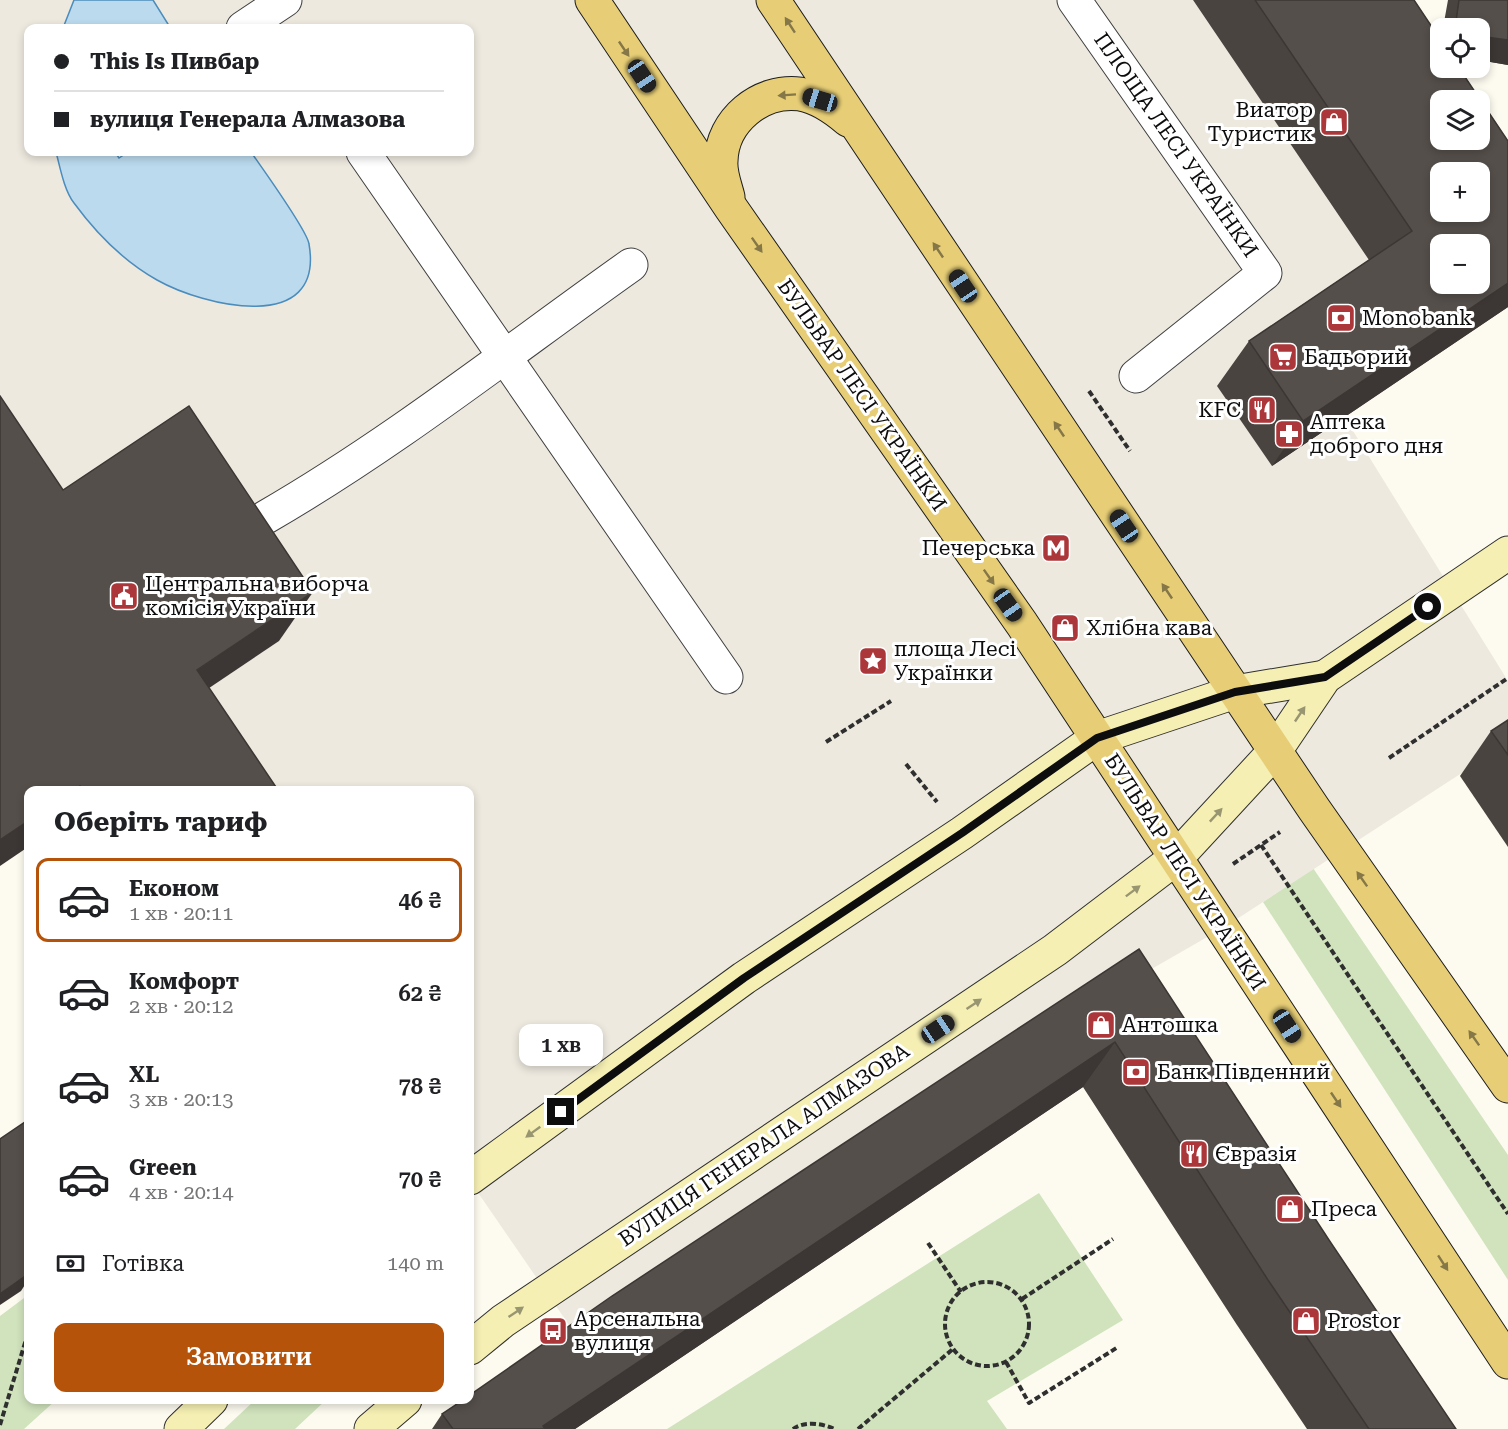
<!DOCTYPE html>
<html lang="uk">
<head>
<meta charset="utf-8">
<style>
	:root { --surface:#fff; --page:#f6f6f6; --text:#202124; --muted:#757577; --line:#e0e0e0; --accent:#b45309 }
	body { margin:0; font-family:"Roboto Serif",serif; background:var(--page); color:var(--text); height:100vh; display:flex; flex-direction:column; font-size:22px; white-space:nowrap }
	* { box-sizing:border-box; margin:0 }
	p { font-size:20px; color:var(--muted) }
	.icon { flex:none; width:33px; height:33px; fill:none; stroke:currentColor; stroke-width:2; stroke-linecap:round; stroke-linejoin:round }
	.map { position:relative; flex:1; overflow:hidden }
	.sheet { position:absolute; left:24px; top:786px; width:450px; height:618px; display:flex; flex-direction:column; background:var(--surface); border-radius:12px; box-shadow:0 3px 9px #0003 }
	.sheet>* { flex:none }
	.hud { position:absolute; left:24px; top:24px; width:450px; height:132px; border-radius:12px; box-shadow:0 3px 9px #0003; display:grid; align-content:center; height:132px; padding:0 30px; background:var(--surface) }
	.fabs { position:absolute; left:1430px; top:18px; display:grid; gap:12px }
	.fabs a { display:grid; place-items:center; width:60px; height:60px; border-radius:12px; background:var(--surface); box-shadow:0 3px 9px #0003; font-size:30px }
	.end { position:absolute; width:27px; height:27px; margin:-14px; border:8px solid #0d0d0d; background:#fff; box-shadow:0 0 0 3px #fff }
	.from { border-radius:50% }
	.bubble { position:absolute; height:42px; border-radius:12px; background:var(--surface); box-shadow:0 3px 9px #0003; font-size:20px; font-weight:600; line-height:42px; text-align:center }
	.car { position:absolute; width:18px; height:36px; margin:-18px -9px; border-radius:8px; box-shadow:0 0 4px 2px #0007; background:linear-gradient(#222 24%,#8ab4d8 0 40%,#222 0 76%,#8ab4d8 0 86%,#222 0) }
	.hud b { display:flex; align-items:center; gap:21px; height:57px; font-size:22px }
	.hud b+b { border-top:2px solid var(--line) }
	.hud i { width:15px; height:15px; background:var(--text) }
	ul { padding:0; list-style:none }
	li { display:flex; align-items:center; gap:18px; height:84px; margin:0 12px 9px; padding:0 18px; border:3px solid transparent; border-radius:12px }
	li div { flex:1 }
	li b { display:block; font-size:22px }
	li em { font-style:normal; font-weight:600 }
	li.active { border-color:var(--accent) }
	li>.icon { width:54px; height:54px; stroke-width:1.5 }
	h2 { padding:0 30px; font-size:27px; line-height:72px }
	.pay { display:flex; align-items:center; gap:15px; height:66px; padding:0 30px; font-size:22px }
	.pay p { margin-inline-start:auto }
	.action { display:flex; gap:12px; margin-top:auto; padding:12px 30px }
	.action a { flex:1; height:69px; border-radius:12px; background:var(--accent); color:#fff; font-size:24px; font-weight:600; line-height:69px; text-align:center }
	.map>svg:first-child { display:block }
</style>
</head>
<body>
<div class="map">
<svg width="1508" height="1429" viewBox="0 0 1508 1429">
	<rect width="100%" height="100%" fill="#fdfbf0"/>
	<g fill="#d0e3bd">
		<path d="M1313,868L1508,1155V1280L1263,902Z"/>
		<path d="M1039,1193L1123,1320L987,1401L1007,1429H667Z"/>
		<path d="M28,1295V1400H56L24,1429H0V1316Z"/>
		<path d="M255,1400H326L295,1429H224Z"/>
	</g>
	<path fill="#ede9df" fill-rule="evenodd" d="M0,0H1193L1381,276L1272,466L1345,418L1508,681V743L1223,928L1108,994L580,1341L470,1181V790H211L0,497ZM28,28H470V152H28Z"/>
	<g fill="#bbdaee" stroke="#4b8cbc" stroke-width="1.5">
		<path d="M74,0H153L168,24L162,28H63Z"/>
		<path d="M56,152H115L119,158L128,152H251C262,168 307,230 309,244C325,336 203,306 157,280C125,262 96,233 74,203C64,190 60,167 56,152Z"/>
	</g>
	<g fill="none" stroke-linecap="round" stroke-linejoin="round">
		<g stroke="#404040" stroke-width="35">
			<g id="pedestrian">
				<path d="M1074,0L1265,273L1136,376"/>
				<path d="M243,28L285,0"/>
				<path d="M363,152L726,677"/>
				<path d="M266,517C394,443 511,350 631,265"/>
			</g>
		</g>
		<g stroke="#2f2f2f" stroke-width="35">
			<g id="secondary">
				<path d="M470,1178L744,978L962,833L1097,738L1235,692L1325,677"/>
				<path d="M470,1348L503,1321L1055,950L1176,858L1275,751L1325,677L1508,553"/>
				<path d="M181,1429L211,1400"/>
				<path d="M371,1429L405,1400"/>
			</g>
		</g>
		<g stroke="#1e1e1e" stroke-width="35">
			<g id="primary">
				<path d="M592,0L731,208L1022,624L1508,1362"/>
				<path d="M773,0L1314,809L1508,1086"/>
				<path d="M728,197C725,185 720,173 721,161C722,121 760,89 800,94C818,97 834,108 848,120"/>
			</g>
		</g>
		<g stroke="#2f2f2f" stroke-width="4" stroke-dasharray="6 3" stroke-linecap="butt">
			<path d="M1089,391L1130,451"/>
			<path d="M826,742L891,701"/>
			<path d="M1389,758L1508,678"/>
			<path d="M906,764L937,802"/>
			<path d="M1261,845L1508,1214"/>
			<path d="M1233,864L1280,832"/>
			<path d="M928,1243L961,1292"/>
			<circle cx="987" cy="1324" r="42"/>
			<path d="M1022,1299L1113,1239"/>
			<path d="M1006,1362L1029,1403L1118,1347"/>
			<path d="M0,1425L28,1333"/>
			<path d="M793,1429C804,1421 822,1423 834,1429"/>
			<path d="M858,1429L953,1349"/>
		</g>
		<use href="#pedestrian" stroke="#fff" stroke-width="33"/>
		<use href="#secondary" stroke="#f5efb3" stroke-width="33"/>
		<use href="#primary" stroke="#e7ce76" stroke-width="33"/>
	</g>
	<g fill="#494440">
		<path d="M1193,0H1414L1508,141V307L1272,466L1217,386L1249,341L1369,260Z"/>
		<path d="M1448,0H1508V65L1479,60V28H1443Z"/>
		<path d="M1508,720V847L1460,776L1491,731Z"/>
		<path d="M1139,949L1329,1240L1456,1429H1307L1237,1325L1083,1087L575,1429H432L442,1414Z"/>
	</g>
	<g fill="#3c3734">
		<path d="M1479,36L1508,40V65L1479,60Z"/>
		<path d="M1508,283V307L1272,466L1303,421Z"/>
		<path d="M313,592L279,641L163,719L197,670Z"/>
		<path d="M28,821V847L0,866V840Z"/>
		<path d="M1115,1042L1083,1087L575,1429H541L543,1426Z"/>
		<path d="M28,1274V1280L21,1291L0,1305V1294Z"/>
	</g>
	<g fill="#554f4b" stroke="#3c3734" stroke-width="1.5" fill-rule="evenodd">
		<path d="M1255,0H1414L1440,39V68H1459L1508,141V283L1303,421L1249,341L1412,231ZM1440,100H1479V140H1440ZM1440,172H1479V212H1440ZM1440,244H1479V284H1440Z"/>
		<path d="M1459,0H1508V40L1479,36V28H1455Z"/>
		<path d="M0,396L63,490L189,406L313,592L197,670L278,790H83L80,786L74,790H28V821L0,840Z"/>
		<path d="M1508,720V755L1491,731Z"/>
		<path d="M1139,949L1329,1240L1456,1429H1369L1268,1280L1115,1042L543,1426L545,1429H453L442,1414L463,1400H470V1395L612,1296Z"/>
		<path d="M28,1120V1274L0,1294V1139Z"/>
	</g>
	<defs><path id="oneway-solid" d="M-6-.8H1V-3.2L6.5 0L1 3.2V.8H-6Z" transform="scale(1.5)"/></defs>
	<g fill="#857747">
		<use href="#oneway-solid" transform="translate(790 25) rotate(-123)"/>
		<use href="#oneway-solid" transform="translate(624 49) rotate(56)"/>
		<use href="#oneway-solid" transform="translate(787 95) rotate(176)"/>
		<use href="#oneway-solid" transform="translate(757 245) rotate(55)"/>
		<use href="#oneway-solid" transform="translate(938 250) rotate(-124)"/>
		<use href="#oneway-solid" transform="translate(1059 429) rotate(-124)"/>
		<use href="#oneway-solid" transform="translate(989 577) rotate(55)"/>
		<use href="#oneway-solid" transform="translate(1167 591) rotate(-124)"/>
		<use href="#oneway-solid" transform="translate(1362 879) rotate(-125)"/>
		<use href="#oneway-solid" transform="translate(1474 1038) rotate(-125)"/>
		<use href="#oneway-solid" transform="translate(1336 1100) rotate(56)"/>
		<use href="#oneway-solid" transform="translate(1443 1263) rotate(57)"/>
	</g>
	<g fill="#989571">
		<use href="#oneway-solid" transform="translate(1300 714) rotate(-56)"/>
		<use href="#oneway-solid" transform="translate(1216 815) rotate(-47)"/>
		<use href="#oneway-solid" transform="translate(1133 891) rotate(-37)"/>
		<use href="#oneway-solid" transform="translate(974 1004) rotate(-34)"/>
		<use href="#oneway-solid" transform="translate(533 1132) rotate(144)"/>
		<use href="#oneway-solid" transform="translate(516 1312) rotate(-34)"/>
	</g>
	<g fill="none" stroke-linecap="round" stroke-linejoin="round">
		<path stroke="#0d0d0d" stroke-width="8" d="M561,1112L744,978L962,833L1097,738L1235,692L1325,677L1428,607"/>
	</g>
	<defs>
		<g id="shop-square" transform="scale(1.5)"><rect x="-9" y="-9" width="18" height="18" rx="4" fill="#ab373a" stroke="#fff"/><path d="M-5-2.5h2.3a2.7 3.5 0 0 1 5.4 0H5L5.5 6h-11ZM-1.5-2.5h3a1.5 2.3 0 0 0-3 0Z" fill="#fff"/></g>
		<g id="bank-square" transform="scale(1.5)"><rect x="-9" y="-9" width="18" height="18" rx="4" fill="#ab373a" stroke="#fff"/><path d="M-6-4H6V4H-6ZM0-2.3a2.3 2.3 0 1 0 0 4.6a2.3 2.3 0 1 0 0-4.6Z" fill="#fff"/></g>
		<g id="supermarket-square" transform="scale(1.5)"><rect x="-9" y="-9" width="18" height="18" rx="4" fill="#ab373a" stroke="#fff"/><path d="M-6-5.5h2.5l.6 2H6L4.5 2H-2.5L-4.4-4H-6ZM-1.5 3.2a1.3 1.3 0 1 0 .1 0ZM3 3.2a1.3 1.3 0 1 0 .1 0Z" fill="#fff"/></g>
		<g id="restaurant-square" transform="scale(1.5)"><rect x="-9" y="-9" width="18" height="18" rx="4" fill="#ab373a" stroke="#fff"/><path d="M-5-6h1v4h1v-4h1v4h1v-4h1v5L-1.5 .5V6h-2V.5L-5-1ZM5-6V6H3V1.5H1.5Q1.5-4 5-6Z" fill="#fff"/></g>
		<g id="pharmacy-square" transform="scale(1.5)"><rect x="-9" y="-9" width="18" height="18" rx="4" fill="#ab373a" stroke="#fff"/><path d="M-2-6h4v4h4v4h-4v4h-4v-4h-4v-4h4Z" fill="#fff"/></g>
		<g id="metro-square" transform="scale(1.5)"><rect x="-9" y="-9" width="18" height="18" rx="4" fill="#ab373a" stroke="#fff"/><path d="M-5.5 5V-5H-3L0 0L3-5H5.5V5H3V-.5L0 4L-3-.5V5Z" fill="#fff"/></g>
		<g id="civic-square" transform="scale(1.5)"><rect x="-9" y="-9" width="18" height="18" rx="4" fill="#ab373a" stroke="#fff"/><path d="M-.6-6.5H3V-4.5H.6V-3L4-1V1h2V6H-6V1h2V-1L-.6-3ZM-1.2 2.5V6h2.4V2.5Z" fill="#fff"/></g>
		<g id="sight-square" transform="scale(1.5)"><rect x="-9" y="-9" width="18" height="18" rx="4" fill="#ab373a" stroke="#fff"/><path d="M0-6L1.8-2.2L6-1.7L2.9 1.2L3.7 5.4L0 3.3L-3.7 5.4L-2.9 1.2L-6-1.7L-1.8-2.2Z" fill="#fff"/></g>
		<g id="bus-square" transform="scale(1.5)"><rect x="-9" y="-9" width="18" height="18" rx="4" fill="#ab373a" stroke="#fff"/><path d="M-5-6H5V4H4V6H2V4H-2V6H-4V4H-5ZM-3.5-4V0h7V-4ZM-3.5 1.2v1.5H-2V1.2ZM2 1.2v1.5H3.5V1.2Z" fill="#fff"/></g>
	</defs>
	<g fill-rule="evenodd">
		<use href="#shop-square" x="1334" y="122"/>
		<use href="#bank-square" x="1341" y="318"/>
		<use href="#supermarket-square" x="1283" y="357"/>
		<use href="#restaurant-square" x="1262" y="410"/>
		<use href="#pharmacy-square" x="1289" y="434"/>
		<use href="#metro-square" x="1056" y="548"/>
		<use href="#civic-square" x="124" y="596"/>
		<use href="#shop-square" x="1065" y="628"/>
		<use href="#sight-square" x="873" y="661"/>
		<use href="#shop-square" x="1101" y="1025"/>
		<use href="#bank-square" x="1136" y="1072"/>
		<use href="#restaurant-square" x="1194" y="1154"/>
		<use href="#shop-square" x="1290" y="1209"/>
		<use href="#shop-square" x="1306" y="1321"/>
		<use href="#bus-square" x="553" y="1331"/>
	</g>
	<g text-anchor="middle" stroke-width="6" stroke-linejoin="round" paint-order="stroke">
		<g font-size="21" fill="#0d0d0d" stroke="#fff" text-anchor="start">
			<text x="1313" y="117" text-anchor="end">Виатор<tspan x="1313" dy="24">Туристик</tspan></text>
			<text x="1362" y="325">Monobank</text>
			<text x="1304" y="364">Бадьорий</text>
			<text x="1241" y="417" text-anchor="end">KFC</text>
			<text x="1310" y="429">Аптека<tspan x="1310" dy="24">доброго дня</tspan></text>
			<text x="1035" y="555" text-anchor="end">Печерська</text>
			<text x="145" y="591">Центральна виборча<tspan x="145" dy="24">комісія України</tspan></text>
			<text x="1086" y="635">Хлібна кава</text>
			<text x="894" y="656">площа Лесі<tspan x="894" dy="24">Українки</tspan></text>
			<text x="1122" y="1032">Антошка</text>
			<text x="1157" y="1079">Банк Пiвденний</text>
			<text x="1215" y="1161">Євразія</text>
			<text x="1311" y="1216">Преса</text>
			<text x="574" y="1326">Арсенальна<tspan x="574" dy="24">вулиця</tspan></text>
			<text x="1327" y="1328">Prostor</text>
		</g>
		<g font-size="21" fill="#0d0d0d" stroke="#fff">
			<text transform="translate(1176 145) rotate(55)" y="7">ПЛОЩА ЛЕСІ УКРАЇНКИ</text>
			<text transform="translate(862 395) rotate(55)" y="7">БУЛЬВАР ЛЕСІ УКРАЇНКИ</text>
			<text transform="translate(1185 872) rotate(57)" y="7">БУЛЬВАР ЛЕСІ УКРАЇНКИ</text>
			<text transform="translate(764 1145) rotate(-34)" y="7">ВУЛИЦЯ ГЕНЕРАЛА АЛМАЗОВА</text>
		</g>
	</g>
</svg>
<div class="fabs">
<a><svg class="icon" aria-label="locate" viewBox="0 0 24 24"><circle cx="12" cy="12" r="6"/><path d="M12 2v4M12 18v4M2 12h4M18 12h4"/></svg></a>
<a><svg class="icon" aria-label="layers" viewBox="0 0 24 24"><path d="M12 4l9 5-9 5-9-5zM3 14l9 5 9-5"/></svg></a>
<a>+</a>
<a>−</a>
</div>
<i class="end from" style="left:1428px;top:607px"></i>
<i class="end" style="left:561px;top:1112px"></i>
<div class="bubble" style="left:519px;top:1024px;width:84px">1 хв</div>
<i class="car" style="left:642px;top:76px;rotate:146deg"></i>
<i class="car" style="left:820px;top:100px;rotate:287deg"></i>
<i class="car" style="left:963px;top:286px;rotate:326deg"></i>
<i class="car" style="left:1124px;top:526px;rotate:326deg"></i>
<i class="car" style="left:1008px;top:605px;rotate:145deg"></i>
<i class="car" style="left:1287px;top:1026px;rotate:147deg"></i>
<i class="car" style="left:938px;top:1029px;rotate:56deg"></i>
<div class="hud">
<b><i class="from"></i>This Is Пивбар</b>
<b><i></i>вулиця Генерала Алмазова</b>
</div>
<section class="sheet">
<h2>Оберіть тариф</h2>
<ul>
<li class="active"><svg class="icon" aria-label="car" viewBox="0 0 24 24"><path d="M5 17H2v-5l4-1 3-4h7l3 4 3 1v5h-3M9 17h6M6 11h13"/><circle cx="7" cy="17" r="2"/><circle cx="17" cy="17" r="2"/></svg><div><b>Економ</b><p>1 хв · 20:11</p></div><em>46 ₴</em></li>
<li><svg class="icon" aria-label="car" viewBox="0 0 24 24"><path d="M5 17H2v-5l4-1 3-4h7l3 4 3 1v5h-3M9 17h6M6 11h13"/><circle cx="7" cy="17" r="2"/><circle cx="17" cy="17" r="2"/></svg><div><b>Комфорт</b><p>2 хв · 20:12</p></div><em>62 ₴</em></li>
<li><svg class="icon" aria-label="car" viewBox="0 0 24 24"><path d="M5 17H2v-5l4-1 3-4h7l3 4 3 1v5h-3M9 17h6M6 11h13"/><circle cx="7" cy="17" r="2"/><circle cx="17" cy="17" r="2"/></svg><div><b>XL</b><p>3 хв · 20:13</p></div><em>78 ₴</em></li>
<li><svg class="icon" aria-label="car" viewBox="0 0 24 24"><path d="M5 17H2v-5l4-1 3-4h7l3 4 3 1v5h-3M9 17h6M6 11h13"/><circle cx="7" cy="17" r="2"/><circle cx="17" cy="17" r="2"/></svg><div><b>Green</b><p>4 хв · 20:14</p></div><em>70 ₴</em></li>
</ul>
<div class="pay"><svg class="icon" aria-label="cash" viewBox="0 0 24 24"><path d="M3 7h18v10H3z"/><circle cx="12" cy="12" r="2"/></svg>Готівка<p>140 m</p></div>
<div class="action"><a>Замовити</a></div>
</section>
</div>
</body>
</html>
